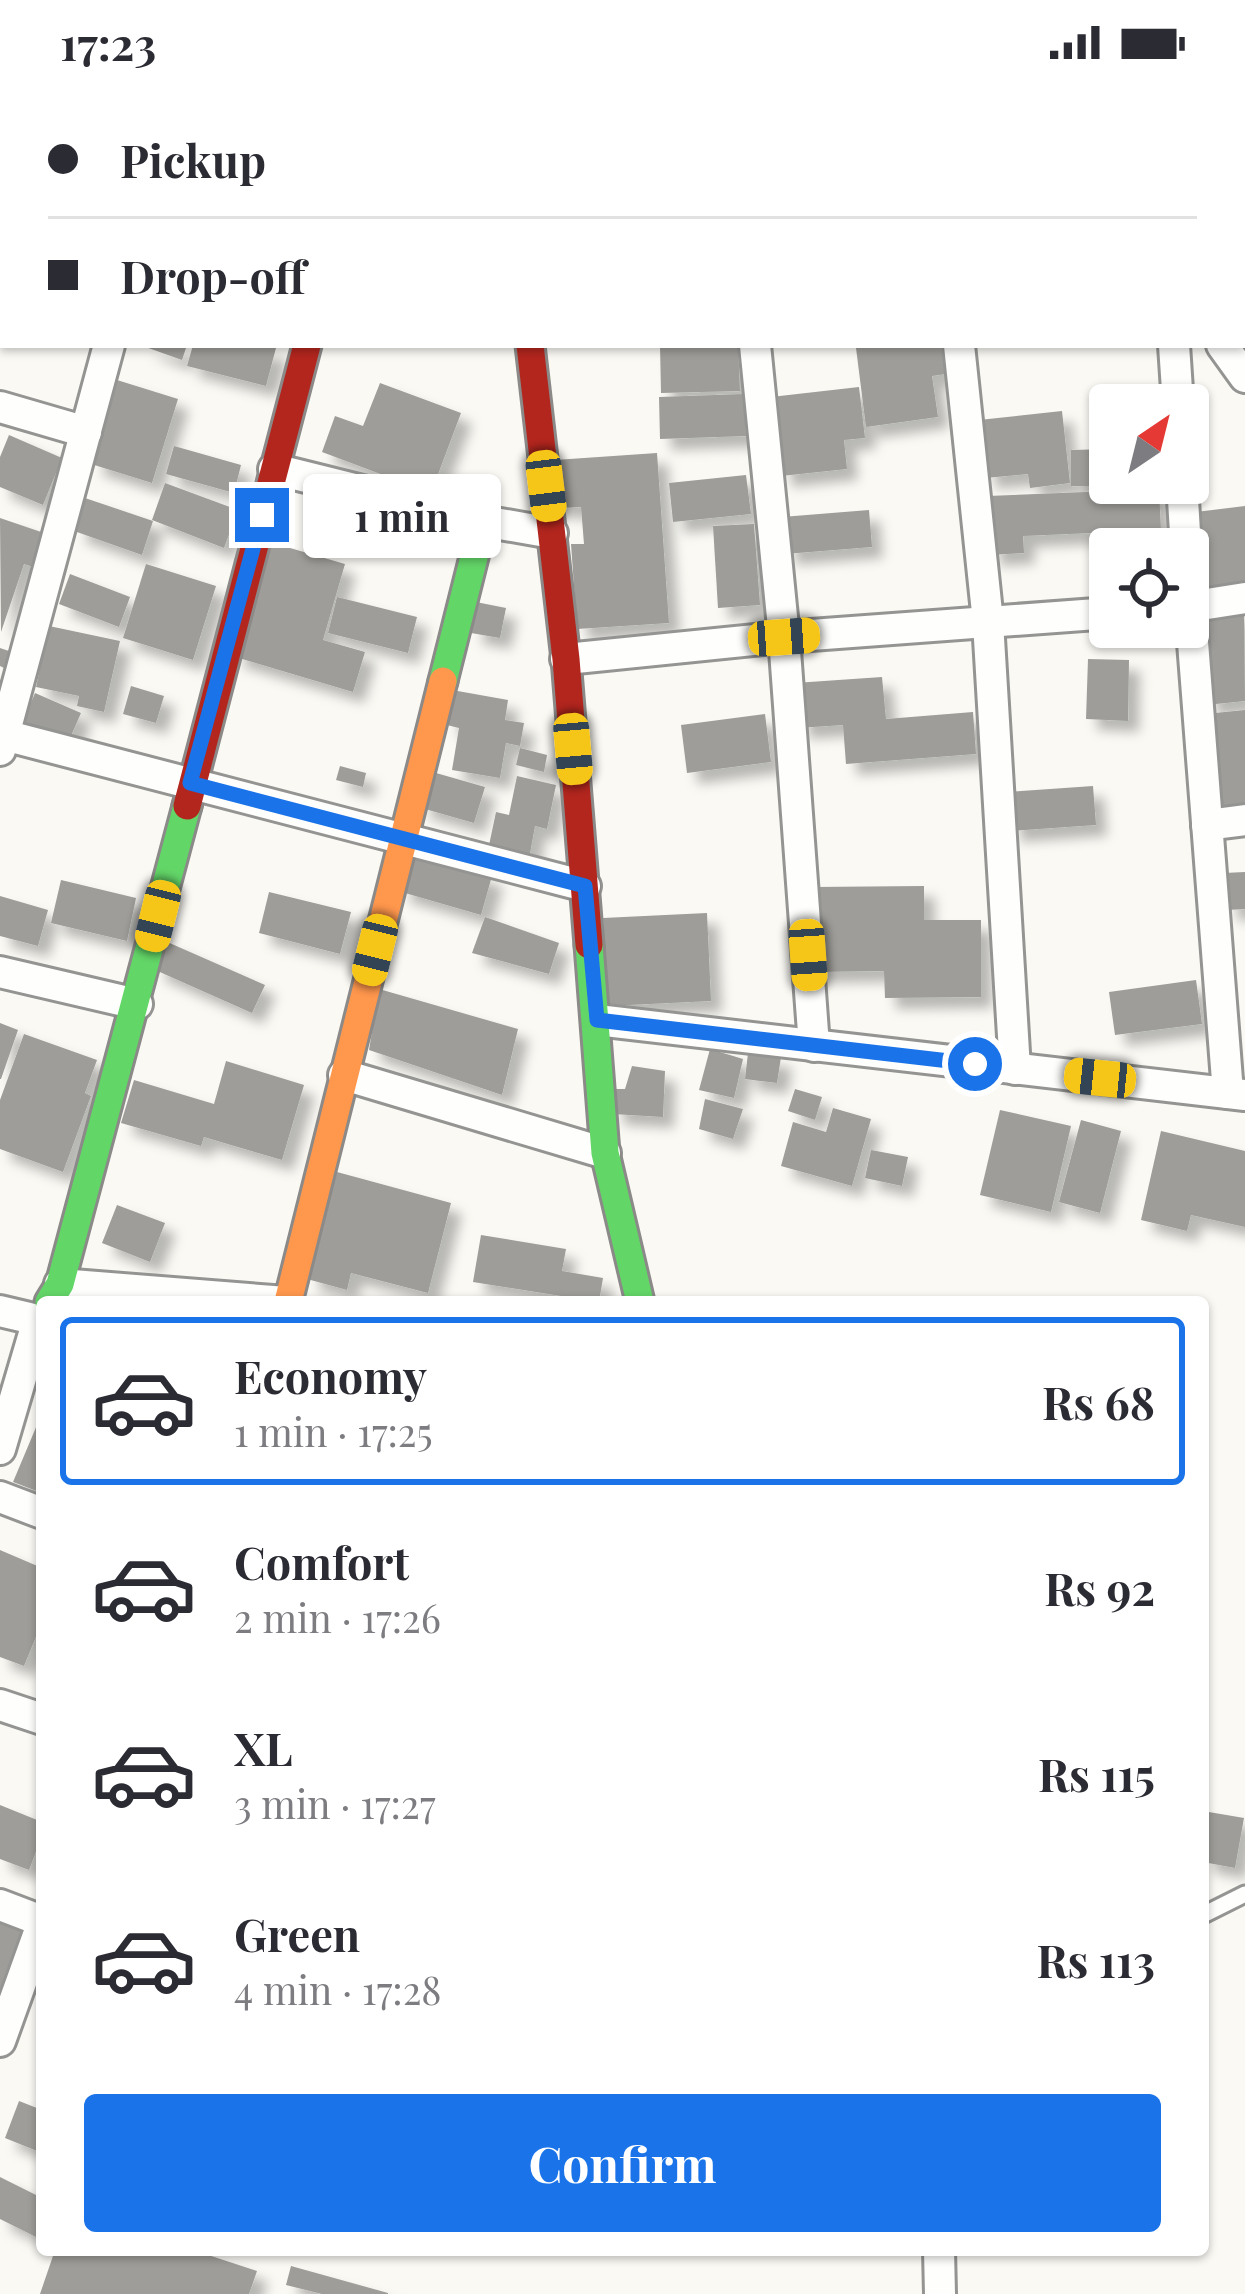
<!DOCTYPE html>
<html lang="en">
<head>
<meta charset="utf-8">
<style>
	:root { --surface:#fff; --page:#f7f7f7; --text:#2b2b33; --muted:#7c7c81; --line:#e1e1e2; --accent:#1a73e8 }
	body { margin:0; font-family:"Playfair Display",serif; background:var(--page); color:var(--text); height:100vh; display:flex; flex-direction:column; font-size:45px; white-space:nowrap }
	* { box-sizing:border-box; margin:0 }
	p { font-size:39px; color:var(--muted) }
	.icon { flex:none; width:66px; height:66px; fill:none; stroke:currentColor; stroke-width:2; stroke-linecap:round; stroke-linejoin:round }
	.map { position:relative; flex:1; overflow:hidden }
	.drawer { position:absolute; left:36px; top:1212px; width:1173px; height:960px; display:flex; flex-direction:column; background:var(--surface); border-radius:12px; box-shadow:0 3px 9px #0004 }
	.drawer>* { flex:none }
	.guide { position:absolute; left:0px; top:0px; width:1245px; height:264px; box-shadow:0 3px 9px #0004; display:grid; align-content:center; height:264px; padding:0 48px; background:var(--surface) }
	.needle { width:78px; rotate:35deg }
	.tools { position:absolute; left:1089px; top:300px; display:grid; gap:24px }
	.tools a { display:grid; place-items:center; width:120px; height:120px; border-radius:12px; background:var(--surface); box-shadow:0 3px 9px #0004; font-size:60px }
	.end { position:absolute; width:54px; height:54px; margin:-27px; border:15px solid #1a73e8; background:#fff; box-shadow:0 0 0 6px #fff }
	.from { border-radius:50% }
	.bubble { position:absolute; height:84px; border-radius:12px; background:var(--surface); box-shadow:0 3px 9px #0004; font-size:39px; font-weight:700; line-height:84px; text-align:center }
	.car { position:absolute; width:36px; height:72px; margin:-36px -18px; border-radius:15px; box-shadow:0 0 9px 3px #0007; background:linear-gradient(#f5c518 24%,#345 0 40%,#f5c518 0 76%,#345 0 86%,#f5c518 0) }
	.guide b { display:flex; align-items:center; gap:42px; height:114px; font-size:45px }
	.guide b+b { border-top:3px solid var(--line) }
	.guide i { width:30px; height:30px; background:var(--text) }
	ul { padding:21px 0 0; list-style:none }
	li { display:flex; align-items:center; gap:36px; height:168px; margin:0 24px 18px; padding:0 24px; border:6px solid transparent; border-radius:12px }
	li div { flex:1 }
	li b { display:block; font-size:45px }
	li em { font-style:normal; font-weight:700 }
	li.current { border-color:var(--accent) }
	li>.icon { width:108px; height:108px; stroke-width:1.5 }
	.cta { display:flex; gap:24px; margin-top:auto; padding:24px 48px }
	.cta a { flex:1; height:138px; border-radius:12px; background:var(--accent); color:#fff; font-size:48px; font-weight:700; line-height:138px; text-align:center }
	.status { display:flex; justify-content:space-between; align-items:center; height:84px; padding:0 60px; background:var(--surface); direction:ltr }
	.status svg { height:33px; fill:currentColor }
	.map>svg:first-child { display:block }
</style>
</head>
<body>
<div class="status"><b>17:23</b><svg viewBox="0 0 49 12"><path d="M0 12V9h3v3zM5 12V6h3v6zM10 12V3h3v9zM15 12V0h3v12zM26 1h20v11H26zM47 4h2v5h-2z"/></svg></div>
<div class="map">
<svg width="1245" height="2210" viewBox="0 0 1245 2210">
	<defs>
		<filter id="shadow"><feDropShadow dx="11" dy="11" stdDeviation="6" flood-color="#0004"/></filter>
	</defs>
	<rect width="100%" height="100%" fill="#faf9f4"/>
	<g fill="#9e9d99" filter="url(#shadow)">
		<path d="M140,261H187L182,276Z"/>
		<path d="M193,261L276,264L266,302L187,282Z"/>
		<path d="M660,261H738L740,307L661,309Z"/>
		<path d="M880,261H941L946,290L932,292L938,333L866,343L856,264Z"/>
		<path d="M117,296L178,315L152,399L91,380Z"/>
		<path d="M380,299L461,329L431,409L322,368L335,332L363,342Z"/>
		<path d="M859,303L865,354L844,356L847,385L781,392L771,313Z"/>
		<path d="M744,310L746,352L660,355L659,313Z"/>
		<path d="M1062,327L1070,399L1030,404L1028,390L985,394L979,336Z"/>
		<path d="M9,351L62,374L43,421L0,403V373Z"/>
		<path d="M174,362L241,381L234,409L166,390Z"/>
		<path d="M1110,365V403L1071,402V366Z"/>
		<path d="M657,369L669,539L577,545L571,460H584L581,423L558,424L555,376Z"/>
		<path d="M746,391L751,430L673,438L669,399Z"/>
		<path d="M165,399L238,426L224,464L152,436Z"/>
		<path d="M1159,405L1161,446L1023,452L1024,469L989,471L987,412Z"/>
		<path d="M85,414L153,437L142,471L74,447Z"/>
		<path d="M1245,422V506L1207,512L1196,428Z"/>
		<path d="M869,426L872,463L785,470L782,433Z"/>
		<path d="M0,434L47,450L36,484L24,480L1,548Z"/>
		<path d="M754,440L760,521L718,524L713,442Z"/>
		<path d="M266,457L345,480L323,556L365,568L353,608L232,572Z"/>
		<path d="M146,480L216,502L193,576L123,554Z"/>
		<path d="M70,490L130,513L119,543L59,520Z"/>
		<path d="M337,513L417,533L408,569L328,549Z"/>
		<path d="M476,518L506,524L500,554L471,549Z"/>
		<path d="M1244,526L1245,617L1206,621L1196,530Z"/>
		<path d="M49,542L120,557L104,628L77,622L79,612L36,603Z"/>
		<path d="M0,564L15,569L8,586L0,582Z"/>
		<path d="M1088,575L1129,576L1128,637L1086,635Z"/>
		<path d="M882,593L886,635L973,628L976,670L846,680L843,641L798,644L795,599Z"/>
		<path d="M131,602L164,612L156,639L123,630Z"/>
		<path d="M452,606L508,616L505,636L524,639L520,662L506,659L500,694L452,686L459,644L447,641Z"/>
		<path d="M35,609L81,629L67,661L21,642Z"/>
		<path d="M1245,626V730L1215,733L1205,630Z"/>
		<path d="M765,630L771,678L687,689L681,641Z"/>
		<path d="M520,664L547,671L544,688L516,681Z"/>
		<path d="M340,682L366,689L363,703L336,696Z"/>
		<path d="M429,687L485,703L474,739L418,723Z"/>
		<path d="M517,692L556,701L547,745L535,742L529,775L488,766L496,728L509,731Z"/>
		<path d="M1093,702L1096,741L1010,747L1007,708Z"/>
		<path d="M410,769L492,792L481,831L398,807Z"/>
		<path d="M1245,788V825L1227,826L1224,789Z"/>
		<path d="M61,796L136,814L127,857L51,839Z"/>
		<path d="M924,802V836H981V913L885,914L884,887L815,888L814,803Z"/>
		<path d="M269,808L351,828L340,870L259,849Z"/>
		<path d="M0,812L48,826L38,862L0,852Z"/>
		<path d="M707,829L711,917L608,922L603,834Z"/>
		<path d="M485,833L559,859L549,890L472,869Z"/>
		<path d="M165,857L265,901L252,929L153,885Z"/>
		<path d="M1196,896L1202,940L1115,951L1109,908Z"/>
		<path d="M379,905L518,945L502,1011L369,966Z"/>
		<path d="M0,939L18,946L1,995H0Z"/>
		<path d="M24,950L97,976L85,1009L91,1012L63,1088L0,1065V1016Z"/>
		<path d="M710,965L743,975L734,1014L699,1006Z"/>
		<path d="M748,969L781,973L777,999L745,995Z"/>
		<path d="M226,977L304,1001L282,1076L204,1053L201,1062L121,1039L134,996L214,1020Z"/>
		<path d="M632,982L665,987L663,1033L613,1030L611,1005H625Z"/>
		<path d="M795,1005L822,1013L815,1036L788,1027Z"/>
		<path d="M705,1015L743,1025L733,1055L699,1045Z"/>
		<path d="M833,1024L871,1035L852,1102L781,1082L793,1038L826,1048Z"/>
		<path d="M1000,1026L1071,1042L1051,1128L980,1111Z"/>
		<path d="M1081,1036L1121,1047L1100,1129L1059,1118Z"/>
		<path d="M1161,1047L1245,1067V1143L1191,1131L1187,1147L1141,1136Z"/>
		<path d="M871,1066L908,1073L902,1102L865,1094Z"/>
		<path d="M337,1088L451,1119L428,1209L351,1189L347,1206L307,1195Z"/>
		<path d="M117,1121L165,1139L150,1178L102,1159Z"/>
		<path d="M481,1151L566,1165L562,1187L603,1194L599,1218L473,1198Z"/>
		<path d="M42,1329V1409L13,1398Z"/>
		<path d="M0,1466L42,1484V1538L24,1582L0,1573Z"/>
		<path d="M0,1721L42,1738V1752L29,1786L0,1775Z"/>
		<path d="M1203,1727L1244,1734L1235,1784L1203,1778Z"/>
		<path d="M0,1837L23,1846L0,1905Z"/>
		<path d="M19,2017L42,2026V2069L5,2054Z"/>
		<path d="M0,2093L42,2114V2156L0,2135Z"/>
		<path d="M55,2166H193L257,2187L249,2210H40Z"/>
		<path d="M291,2182L388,2209V2210H322L286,2201Z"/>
	</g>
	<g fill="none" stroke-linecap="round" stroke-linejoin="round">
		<g stroke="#949492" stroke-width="21">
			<path id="lane" d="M1203,1831L1245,1810"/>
		</g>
		<g stroke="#949492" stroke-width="36">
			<g id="street">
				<path d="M502,0L503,3"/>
				<path d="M138,3V0"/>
				<path d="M300,3L301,0"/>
				<path d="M0,51H3"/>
				<path d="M755,261L784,553L814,962"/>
				<path d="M959,261L988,538L1015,985"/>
				<path d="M1174,261L1178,321"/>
				<path d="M1222,261L1245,293"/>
				<path d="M0,323L86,348"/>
				<path d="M274,385L483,437L552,449"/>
				<path d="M1182,399L1186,465"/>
				<path d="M1188,494L1228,1009"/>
				<path d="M1188,523L1245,514"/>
				<path d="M566,575L784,553L1110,529"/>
				<path d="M4,651L585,802"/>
				<path d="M0,666L109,261"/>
				<path d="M1207,741L1245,736"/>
				<path d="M0,888L137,920"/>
				<path d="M597,936L1245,1011"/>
				<path d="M344,991L605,1069"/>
				<path d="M60,1200L286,1218"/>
				<path d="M0,1227L38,1236L0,1365"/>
				<path d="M0,1413L42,1429"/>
				<path d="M0,1621L42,1635"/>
				<path d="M0,1821L42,1837"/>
				<path d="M0,1957L42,1840"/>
				<path d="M939,2166L940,2210"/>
			</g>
		</g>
		<g stroke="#8b8a88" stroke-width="33">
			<g id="fast">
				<path d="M443,597L483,437"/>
				<path d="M589,861L605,1069L640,1218"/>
				<path d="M49,1218L60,1200L187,722"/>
			</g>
		</g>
		<g stroke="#8b8a88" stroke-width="33">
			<path id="slow" d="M288,1218L443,597"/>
		</g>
		<g stroke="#8b8a88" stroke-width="33">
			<g id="jam">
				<path d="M530,261L566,575L589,861"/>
				<path d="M187,722L307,261"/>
			</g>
		</g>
		<use href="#lane" stroke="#fefefd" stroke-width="15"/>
		<use href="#street" stroke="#fefefd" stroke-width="30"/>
		<use href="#fast" stroke="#63d668" stroke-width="27"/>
		<use href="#slow" stroke="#ff974d" stroke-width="27"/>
		<use href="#jam" stroke="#b3261e" stroke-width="27"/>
	</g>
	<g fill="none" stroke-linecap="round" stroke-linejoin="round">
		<path stroke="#1a73e8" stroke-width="15" d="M262,431L190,699L585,802L597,936L975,980"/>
	</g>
</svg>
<div class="tools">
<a><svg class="needle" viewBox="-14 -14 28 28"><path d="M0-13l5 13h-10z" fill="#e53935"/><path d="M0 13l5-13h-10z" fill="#7c7c81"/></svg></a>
<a><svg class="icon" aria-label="locate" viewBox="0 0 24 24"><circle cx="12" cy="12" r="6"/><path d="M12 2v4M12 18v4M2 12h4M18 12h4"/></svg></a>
</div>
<i class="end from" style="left:975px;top:980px"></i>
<i class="end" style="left:262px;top:431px"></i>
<div class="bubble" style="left:303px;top:390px;width:198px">1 min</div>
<i class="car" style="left:546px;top:402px;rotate:173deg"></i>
<i class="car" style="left:784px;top:553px;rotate:86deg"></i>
<i class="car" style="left:573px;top:665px;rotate:175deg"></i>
<i class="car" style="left:158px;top:832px;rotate:194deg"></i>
<i class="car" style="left:375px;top:866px;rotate:194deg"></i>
<i class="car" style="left:808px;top:871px;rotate:176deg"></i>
<i class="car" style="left:1100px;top:994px;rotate:276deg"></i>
<div class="guide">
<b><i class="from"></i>Pickup</b>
<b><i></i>Drop-off</b>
</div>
<section class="drawer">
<ul>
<li class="current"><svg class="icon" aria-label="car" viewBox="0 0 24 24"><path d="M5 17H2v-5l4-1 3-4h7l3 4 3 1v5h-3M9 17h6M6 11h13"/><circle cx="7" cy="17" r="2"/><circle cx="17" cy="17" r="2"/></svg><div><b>Economy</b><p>1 min · 17:25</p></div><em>Rs 68</em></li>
<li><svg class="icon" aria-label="car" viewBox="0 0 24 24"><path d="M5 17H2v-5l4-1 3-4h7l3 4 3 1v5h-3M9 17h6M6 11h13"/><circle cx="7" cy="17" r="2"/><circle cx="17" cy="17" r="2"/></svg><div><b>Comfort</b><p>2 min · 17:26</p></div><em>Rs 92</em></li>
<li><svg class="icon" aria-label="car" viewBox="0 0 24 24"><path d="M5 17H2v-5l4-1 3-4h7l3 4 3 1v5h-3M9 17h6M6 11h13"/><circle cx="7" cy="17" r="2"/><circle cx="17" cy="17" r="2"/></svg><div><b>XL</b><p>3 min · 17:27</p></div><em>Rs 115</em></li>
<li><svg class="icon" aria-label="car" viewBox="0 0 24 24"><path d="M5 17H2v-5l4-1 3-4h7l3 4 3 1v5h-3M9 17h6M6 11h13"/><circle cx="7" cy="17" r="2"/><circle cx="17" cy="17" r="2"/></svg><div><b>Green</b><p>4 min · 17:28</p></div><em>Rs 113</em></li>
</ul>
<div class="cta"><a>Confirm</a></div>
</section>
</div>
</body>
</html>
